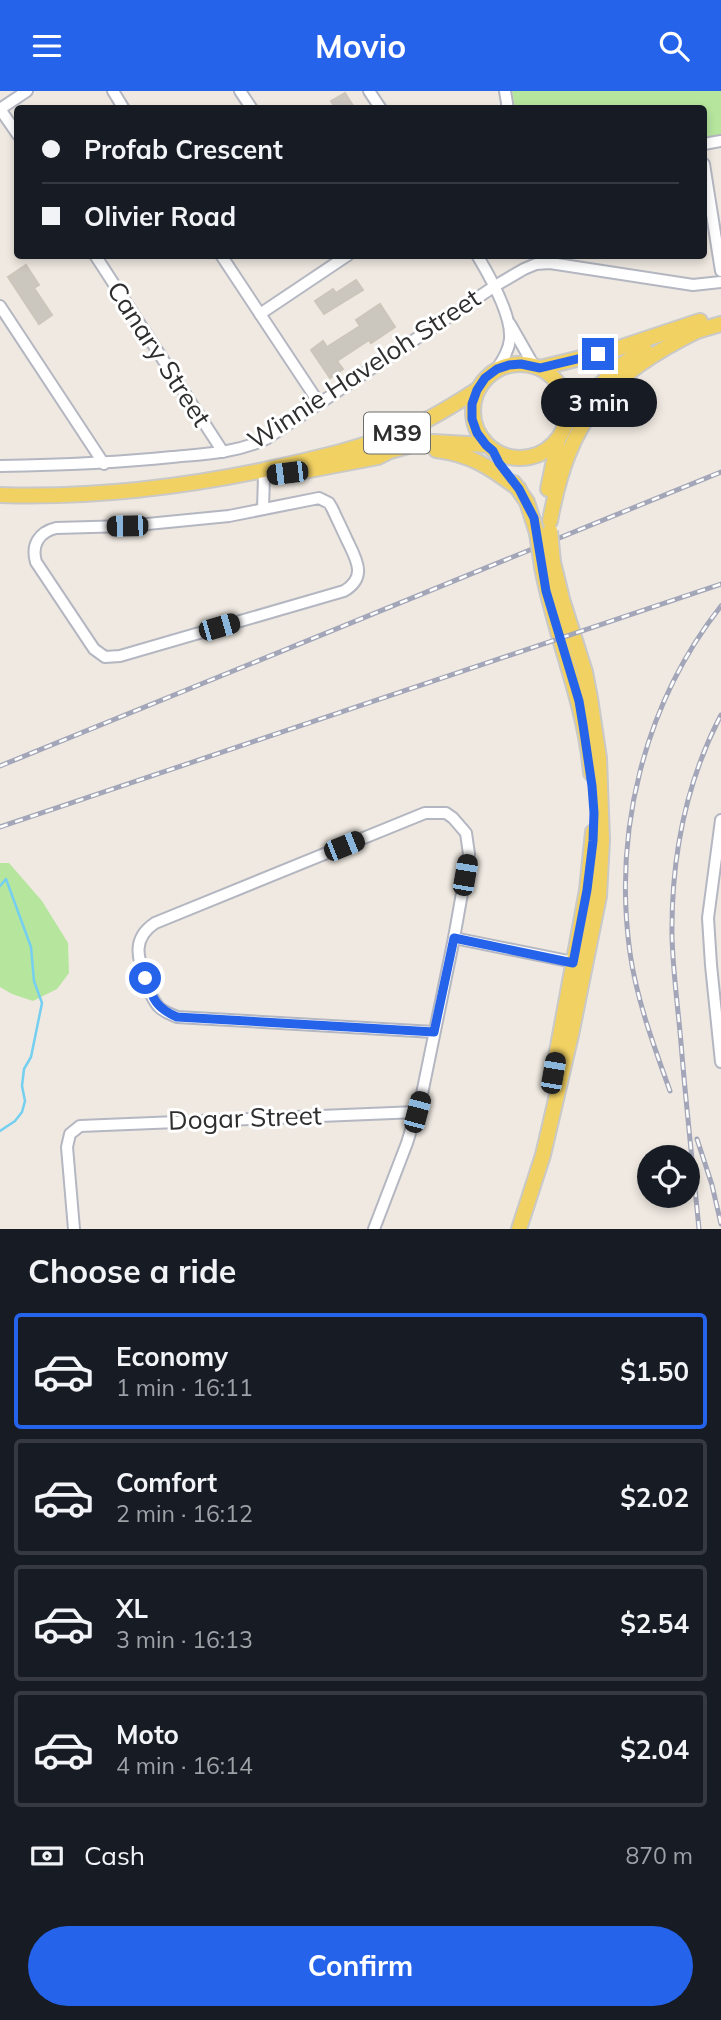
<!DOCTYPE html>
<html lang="en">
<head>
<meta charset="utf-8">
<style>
	:root { --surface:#171b24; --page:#20242c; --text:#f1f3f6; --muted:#9ea1a6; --line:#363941; --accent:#2563eb }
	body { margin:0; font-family:Mulish,sans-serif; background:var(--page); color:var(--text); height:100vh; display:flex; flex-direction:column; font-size:26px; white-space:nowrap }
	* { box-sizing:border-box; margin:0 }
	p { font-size:23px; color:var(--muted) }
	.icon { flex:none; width:38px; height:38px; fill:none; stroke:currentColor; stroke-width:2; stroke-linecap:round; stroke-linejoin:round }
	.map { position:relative; height:1138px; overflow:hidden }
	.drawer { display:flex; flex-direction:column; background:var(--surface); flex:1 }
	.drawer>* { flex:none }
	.guide { position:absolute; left:14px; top:14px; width:693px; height:154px; border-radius:7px; box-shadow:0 4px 10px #0003; display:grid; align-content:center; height:154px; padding:0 28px; background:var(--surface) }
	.controls { position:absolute; left:637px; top:1054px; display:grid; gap:14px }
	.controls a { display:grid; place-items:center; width:63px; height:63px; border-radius:50%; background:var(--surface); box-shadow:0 4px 10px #0003; font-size:35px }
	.end { position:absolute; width:32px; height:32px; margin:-16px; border:9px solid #2563eb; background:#fff; box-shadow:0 0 0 4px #fff }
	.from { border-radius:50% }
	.bubble { position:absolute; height:49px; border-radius:24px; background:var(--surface); box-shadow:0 4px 10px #0003; font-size:23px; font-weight:700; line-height:49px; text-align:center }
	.car { position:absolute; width:21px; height:42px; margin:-21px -10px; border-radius:9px; box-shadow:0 0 5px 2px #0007; background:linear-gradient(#222 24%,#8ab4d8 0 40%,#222 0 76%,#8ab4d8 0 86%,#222 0) }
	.guide b { display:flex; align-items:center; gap:24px; height:66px; font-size:26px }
	.guide b+b { border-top:2px solid var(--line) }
	.guide i { width:18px; height:18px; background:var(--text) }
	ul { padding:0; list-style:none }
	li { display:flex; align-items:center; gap:21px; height:116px; margin:0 14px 10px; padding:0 14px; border:4px solid var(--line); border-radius:7px }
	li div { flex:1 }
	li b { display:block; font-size:26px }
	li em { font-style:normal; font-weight:700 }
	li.selected { border-color:var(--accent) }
	li>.icon { width:63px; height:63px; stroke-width:1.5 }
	h2 { padding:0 28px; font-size:32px; line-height:84px }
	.pay { display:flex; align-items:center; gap:18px; height:77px; padding:0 28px; font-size:26px }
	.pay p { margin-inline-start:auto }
	.action { display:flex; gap:14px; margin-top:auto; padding:14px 28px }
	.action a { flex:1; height:80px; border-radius:42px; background:var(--accent); color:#fff; font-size:28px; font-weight:700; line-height:80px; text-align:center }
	header { display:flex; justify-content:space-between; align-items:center; height:91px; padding:0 28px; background:var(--accent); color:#fff; font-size:32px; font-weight:700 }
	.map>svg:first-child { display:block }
</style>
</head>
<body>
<header><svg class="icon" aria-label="menu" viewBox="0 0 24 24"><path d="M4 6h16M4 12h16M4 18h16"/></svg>Movio<svg class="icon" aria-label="search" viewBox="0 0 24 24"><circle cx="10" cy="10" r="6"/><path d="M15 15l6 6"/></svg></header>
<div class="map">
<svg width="721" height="1138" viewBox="0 0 721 1138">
	<rect width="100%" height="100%" fill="#efe9e1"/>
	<g fill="#b6e59e">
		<path d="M512,0H721V46L704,49V18L515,17Z"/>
		<path d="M0,772H9L42,810L68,852L69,882L57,898L33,910L12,903L0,896Z"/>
	</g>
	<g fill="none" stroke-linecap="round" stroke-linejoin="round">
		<path stroke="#75cff0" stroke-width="2.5" d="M0,795L6,788L31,856L34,890L42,912L31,966L24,978L22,995L25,1010L22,1021L15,1030L0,1040"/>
	</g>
	<g fill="#cbc7bf" stroke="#cbc5ba" stroke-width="2">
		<path d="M345,2L355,18H336L331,10Z"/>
		<path d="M26,174L39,194L34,197L52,224L39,233L8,186Z"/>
		<path d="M356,189L363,199L324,223L315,210L333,198L336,202Z"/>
		<path d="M380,213L395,236L371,252L369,249L337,270L343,278L330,287L311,259L323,250L327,256L360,235L356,229Z"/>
	</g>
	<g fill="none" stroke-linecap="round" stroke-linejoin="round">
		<g stroke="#b4b7c1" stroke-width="14">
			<g id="minor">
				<path d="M113,0L124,18"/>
				<path d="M240,0L252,18"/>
				<path d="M369,0L381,18"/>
				<path d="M505,0L508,18"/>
				<path d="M0,18L27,0"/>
				<path d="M0,18L18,44"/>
				<path d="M704,53L721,50"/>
				<path d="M704,73L721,180"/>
				<path d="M95,164L223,361"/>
				<path d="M221,164L319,312"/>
				<path d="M477,164C489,184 512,224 510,248C509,259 503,268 497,278"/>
				<path d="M0,215L104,373"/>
				<path d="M260,223L348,164"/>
				<path d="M510,233L534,275"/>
				<path d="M0,375C58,374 114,372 172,366C204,363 236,362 266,348L495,195L524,178L536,173L550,172L693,194L721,191"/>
				<path d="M319,407L329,412L332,417C337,428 342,438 347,449C356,468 368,486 344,500L120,565L105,566L94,558L36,471C31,454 39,441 56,437L127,435L229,425Z"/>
				<path d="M263,418L264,385L267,378"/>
				<path d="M721,729L708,827L711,874L721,971"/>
				<path d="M454,847L578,872"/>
				<path d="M74,1138L67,1056L70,1043L80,1035L417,1021"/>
				<path d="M374,1138L407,1052L422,1003L454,847L469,763L466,742L453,727L446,722H425L155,832C131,848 138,867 146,891C149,899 152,908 158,915C163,921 171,923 177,926L434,941"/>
			</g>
		</g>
		<g stroke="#c9c9c9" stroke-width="18">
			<g id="major">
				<path d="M690,242L721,233"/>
				<circle cx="520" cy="320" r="47"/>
				<path d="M540,277L613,259L700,230"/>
				<path d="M565,334C589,306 612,276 645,259"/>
				<path d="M436,359C471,363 491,377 519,398"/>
				<path d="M299,381L378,366L390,360L419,352L433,351L486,354"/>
				<path d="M514,392L527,411L537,442"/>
				<path d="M548,398L558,350"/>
				<path d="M0,404C89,407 177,397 264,379C314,368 365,357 412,336C435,326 456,312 477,299"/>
				<path d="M550,430C569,327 606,285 699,239"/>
				<path d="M542,476C555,546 585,611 591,682"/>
				<path d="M551,993L587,799L593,741"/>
				<path d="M519,1138L543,1064L571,944L599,805L602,749L599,667L590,607L585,581L562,508L553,471"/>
			</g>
		</g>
		<use href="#minor" stroke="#fff" stroke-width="10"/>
		<use href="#major" stroke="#f2d163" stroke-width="14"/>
		<g stroke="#a3a6b8" stroke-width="5">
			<g id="rail">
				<path d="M0,675L721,381"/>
				<path d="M0,736L721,493"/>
				<path d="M670,1000C654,955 637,910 630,862C613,740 644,613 721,515"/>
				<path d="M697,1048L712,1094L721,1133"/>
				<path d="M699,1138C693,1076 686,1014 681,952C678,917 673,881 672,846C671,768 685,693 721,624"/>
			</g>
		</g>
		<use href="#rail" stroke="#fff" stroke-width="2.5" stroke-dasharray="8" stroke-linecap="butt"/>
		<g stroke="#c9c9c9" stroke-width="18" stroke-linecap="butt">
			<g id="major-bridge">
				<path d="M550,440L553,471"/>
				<path d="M537,442L542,476"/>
			</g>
		</g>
		<use href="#major-bridge" stroke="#f2d163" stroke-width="14"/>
	</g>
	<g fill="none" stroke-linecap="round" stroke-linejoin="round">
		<path stroke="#2563eb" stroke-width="9" d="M145,887C153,908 156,917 177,926L434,941L454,847L573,872L587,799L593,750L594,722L592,695L583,634L579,610L546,500L534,427L519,398L499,372L493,360L486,354L477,342L472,328V313L477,299L485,287L497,278L509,274L521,273L540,277L598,263"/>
	</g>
	<g text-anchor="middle" stroke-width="6" stroke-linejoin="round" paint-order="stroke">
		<rect fill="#fff" stroke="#6d6d6d" stroke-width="2" x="364" y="321.5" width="66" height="41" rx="5"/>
		<g font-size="24" font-weight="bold" fill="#2e2e2e">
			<text x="397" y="350">M39</text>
		</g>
		<g font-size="26" fill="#2e2e2e" stroke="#fff">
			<text transform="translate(159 263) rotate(57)" y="9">Canary Street</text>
			<text transform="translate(364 278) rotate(-33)" y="9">Winnie Haveloh Street</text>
			<text transform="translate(245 1027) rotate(-2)" y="9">Dogar Street</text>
		</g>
	</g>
</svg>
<div class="controls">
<a><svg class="icon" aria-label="locate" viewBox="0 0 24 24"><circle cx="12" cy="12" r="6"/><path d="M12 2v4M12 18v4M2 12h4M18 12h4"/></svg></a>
</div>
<i class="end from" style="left:145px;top:887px"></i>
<i class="end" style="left:598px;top:263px"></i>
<div class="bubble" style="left:541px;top:287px;width:116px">3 min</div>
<i class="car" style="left:287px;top:382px;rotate:263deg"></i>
<i class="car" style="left:127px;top:435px;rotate:269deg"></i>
<i class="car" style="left:219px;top:536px;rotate:74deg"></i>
<i class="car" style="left:344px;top:755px;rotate:68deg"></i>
<i class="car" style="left:465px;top:784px;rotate:10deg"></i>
<i class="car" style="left:553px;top:982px;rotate:10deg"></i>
<i class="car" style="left:417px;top:1021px;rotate:15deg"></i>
<div class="guide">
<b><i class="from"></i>Profab Crescent</b>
<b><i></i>Olivier Road</b>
</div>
</div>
<section class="drawer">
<h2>Choose a ride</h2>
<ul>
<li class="selected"><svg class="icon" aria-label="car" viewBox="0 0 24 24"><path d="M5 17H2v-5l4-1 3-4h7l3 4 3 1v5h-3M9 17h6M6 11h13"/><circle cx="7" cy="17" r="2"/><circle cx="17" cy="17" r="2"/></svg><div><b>Economy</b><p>1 min · 16:11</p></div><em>$1.50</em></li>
<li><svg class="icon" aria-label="car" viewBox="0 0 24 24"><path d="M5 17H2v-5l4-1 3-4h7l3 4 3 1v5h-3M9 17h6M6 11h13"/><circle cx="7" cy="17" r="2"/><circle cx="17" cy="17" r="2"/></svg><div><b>Comfort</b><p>2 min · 16:12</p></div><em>$2.02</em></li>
<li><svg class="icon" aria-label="car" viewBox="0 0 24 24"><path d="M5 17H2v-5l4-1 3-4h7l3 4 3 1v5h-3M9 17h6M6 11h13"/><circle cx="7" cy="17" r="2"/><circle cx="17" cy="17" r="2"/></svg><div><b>XL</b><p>3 min · 16:13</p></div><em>$2.54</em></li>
<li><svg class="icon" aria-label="car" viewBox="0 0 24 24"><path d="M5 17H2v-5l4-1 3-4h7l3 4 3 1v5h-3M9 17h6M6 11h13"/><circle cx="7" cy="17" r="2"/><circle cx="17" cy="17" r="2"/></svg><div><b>Moto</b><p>4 min · 16:14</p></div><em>$2.04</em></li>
</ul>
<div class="pay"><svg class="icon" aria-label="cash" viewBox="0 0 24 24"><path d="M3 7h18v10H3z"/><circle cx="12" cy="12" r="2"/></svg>Cash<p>870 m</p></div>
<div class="action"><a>Confirm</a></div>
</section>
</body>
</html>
